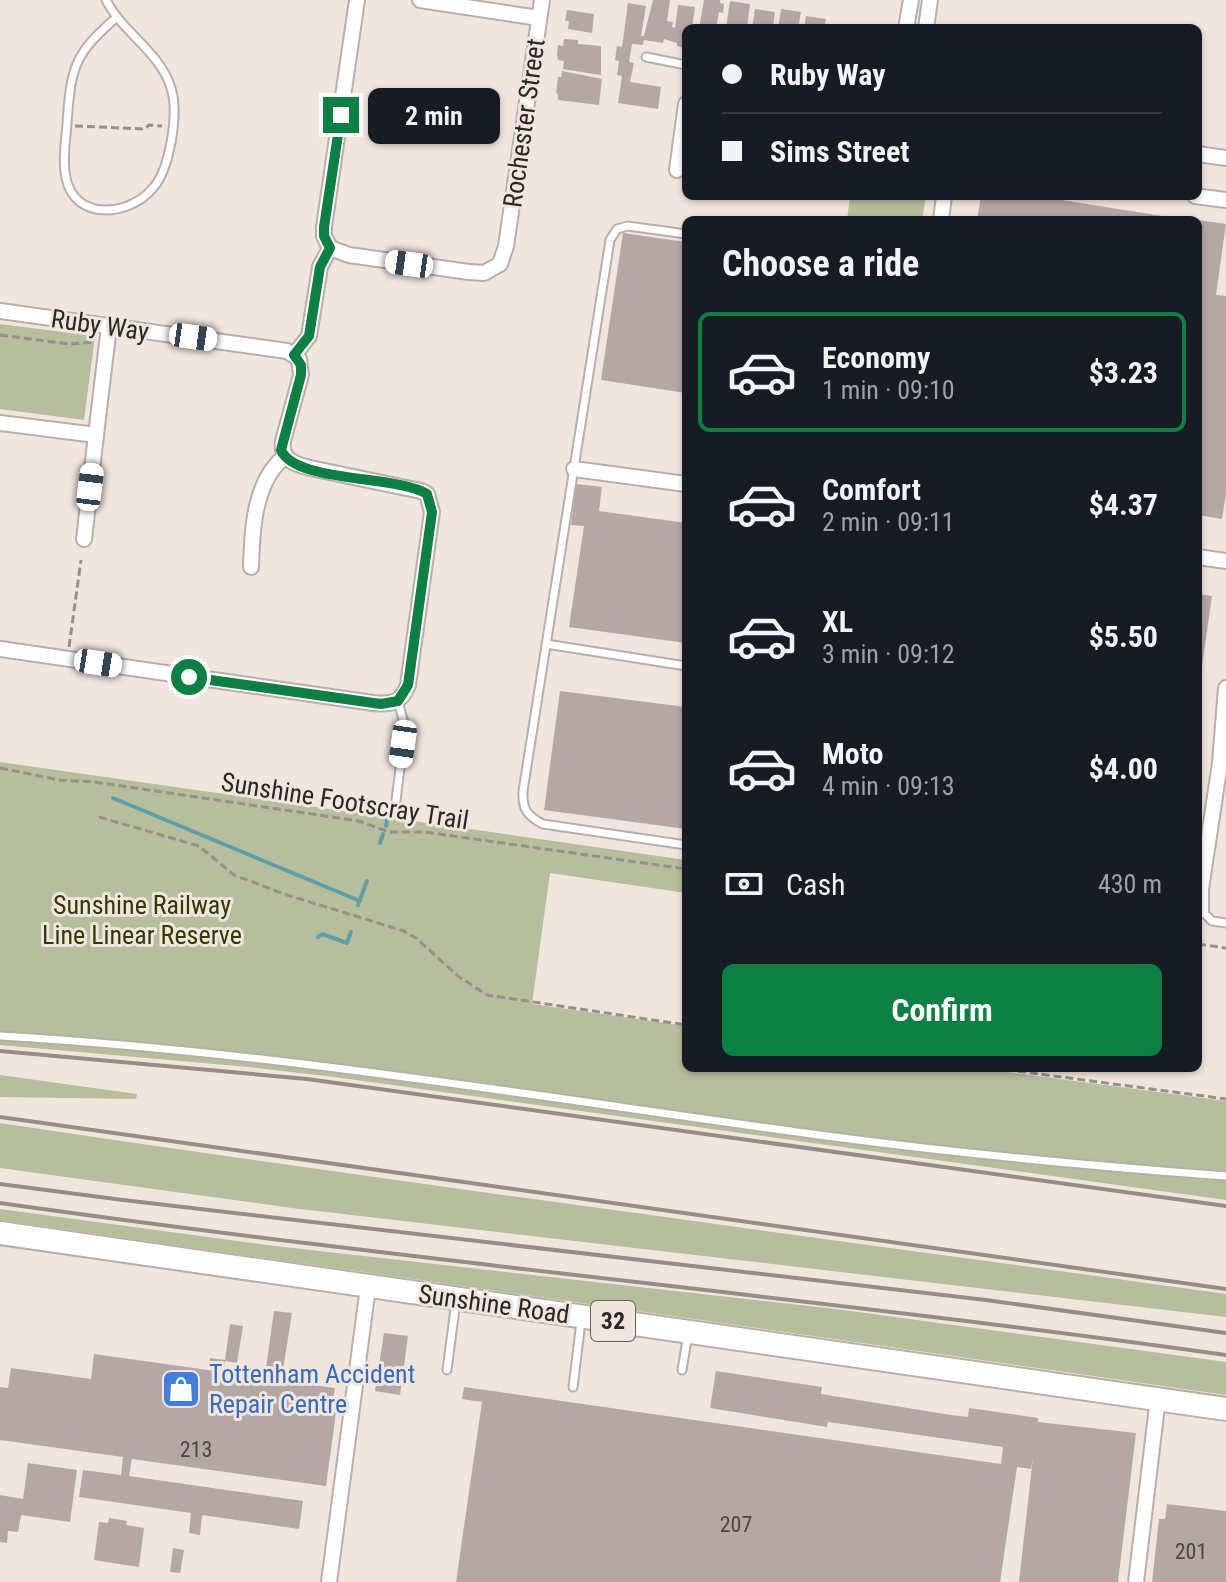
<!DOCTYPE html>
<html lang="en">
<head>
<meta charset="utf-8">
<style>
	:root { --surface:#171b24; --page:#20242c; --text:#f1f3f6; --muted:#9ea1a6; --line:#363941; --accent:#0b8043 }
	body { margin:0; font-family:"Roboto Condensed",sans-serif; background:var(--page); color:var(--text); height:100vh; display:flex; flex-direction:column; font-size:30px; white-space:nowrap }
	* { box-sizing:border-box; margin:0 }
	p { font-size:26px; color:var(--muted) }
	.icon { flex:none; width:44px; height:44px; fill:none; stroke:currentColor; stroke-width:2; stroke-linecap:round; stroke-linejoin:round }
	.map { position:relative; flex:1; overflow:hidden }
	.sheet { position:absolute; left:682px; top:216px; width:520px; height:856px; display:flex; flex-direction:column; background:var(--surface); border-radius:12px; box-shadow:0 2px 6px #0004 }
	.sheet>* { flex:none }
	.guide { position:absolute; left:682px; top:24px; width:520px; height:176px; border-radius:12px; box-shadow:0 2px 6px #0004; display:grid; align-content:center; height:176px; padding:0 40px; background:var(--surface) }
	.end { position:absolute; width:36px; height:36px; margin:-18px; border:10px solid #0b8043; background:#fff; box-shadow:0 0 0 4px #fff }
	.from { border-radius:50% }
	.bubble { position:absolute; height:56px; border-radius:12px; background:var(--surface); box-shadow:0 2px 6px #0004; font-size:26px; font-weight:700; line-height:56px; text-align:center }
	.car { position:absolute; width:24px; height:48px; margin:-24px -12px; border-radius:10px; box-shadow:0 0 6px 2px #0007; background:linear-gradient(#fff 24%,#345 0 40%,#fff 0 76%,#345 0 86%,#fff 0) }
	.guide b { display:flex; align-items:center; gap:28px; height:76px; font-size:30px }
	.guide b+b { border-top:2px solid var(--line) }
	.guide i { width:20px; height:20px; background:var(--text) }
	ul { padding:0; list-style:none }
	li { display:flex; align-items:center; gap:24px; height:120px; margin:0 16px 12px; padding:0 24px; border:4px solid transparent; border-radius:12px }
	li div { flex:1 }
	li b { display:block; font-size:30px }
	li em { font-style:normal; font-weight:700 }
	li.active { border-color:var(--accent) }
	li>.icon { width:72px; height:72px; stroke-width:1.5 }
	h2 { padding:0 40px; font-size:36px; line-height:96px }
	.pay { display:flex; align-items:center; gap:20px; height:88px; padding:0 40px; font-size:30px }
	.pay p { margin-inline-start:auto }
	.button { display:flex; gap:16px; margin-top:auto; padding:16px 40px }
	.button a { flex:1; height:92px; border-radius:12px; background:var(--accent); color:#fff; font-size:32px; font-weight:700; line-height:92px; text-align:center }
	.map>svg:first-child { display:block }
</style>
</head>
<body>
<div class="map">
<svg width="1226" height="1582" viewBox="0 0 1226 1582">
	<rect width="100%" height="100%" fill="#f1e6de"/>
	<g fill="#b7be9c">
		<path d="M850,196H926L922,220H847Z"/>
		<path d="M0,324L95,336L84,420L0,409Z"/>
		<path d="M0,762L686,860V893L550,873L532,1004L686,1026V1068H977L1226,1101V1200L334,1077L248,1067L0,1045Z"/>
		<path d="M0,1075L137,1094L136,1099L0,1097Z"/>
		<path d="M0,1123C408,1184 817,1237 1226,1294V1317L292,1208L0,1168Z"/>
		<path d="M0,1209L275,1246L836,1309L1226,1362V1395L0,1220Z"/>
	</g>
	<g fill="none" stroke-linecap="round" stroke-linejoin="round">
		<g stroke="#5f9fa9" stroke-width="4">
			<path d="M113,798L360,901"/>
			<path d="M386,826L387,819"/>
			<path d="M380,843L383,834"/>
			<path d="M358,905L367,881"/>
			<path d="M318,937L322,934L347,943L351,932"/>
		</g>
	</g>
	<g fill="#b4a7a4">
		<path d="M653,0H670L667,21L673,22L672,27L675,28L678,5L695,7L692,28H686V48L677,46V43L664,39L663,43L644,40L643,45L632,44L629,62L634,63L630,82L661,87L658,109L618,103L622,76L617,75L619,61L615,60L617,46L622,47L628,3L646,6L641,36H644Z"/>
		<path d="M704,0H720V3L724,4L723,13L719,12L716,28H699Z"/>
		<path d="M730,1L750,4L747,28H726Z"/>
		<path d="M755,9L775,12L773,28H752Z"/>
		<path d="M781,9L801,12L798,28H778Z"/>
		<path d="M567,10L594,14L592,33L568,29L569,21H565Z"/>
		<path d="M806,16L826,19L824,28H804Z"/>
		<path d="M564,39L578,40V44L601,46V75L563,69L564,61L558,60L557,54L558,45L563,46Z"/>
		<path d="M562,71L602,79L599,105L558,100V94L556,93L558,77H561Z"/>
		<path d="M981,196H1037L1187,220H977Z"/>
		<path d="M1198,220L1226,224L1216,295L1226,296V494L1222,519L1198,515Z"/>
		<path d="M623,233L686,242V393L601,380Z"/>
		<path d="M576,484L602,487L599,511L686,523V643L569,627L584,526L571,525Z"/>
		<path d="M1198,594L1212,596L1200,680H1198Z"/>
		<path d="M560,691L686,707V829L544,810Z"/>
		<path d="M274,1311L292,1313L283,1370L266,1368Z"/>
		<path d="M230,1324L243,1326L237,1363L225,1361L224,1369L209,1367L210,1358L225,1360Z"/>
		<path d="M384,1333L408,1336L400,1395L375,1391Z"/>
		<path d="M94,1354L335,1388L332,1404L337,1405L326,1486L132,1459L129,1476L303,1501L299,1529L202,1515L200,1535L189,1533L191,1513L79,1497L83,1470L121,1475L123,1457L0,1440V1387L8,1388L11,1368L91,1379Z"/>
		<path d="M716,1371L822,1387L821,1394L951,1415L968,1417L969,1408L1038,1418V1422L1136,1433L1118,1582H1019L1033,1457L1031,1469L1017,1467L1000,1582H456L482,1402L462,1399L464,1387L1001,1464L1003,1447L828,1422L827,1427L710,1408Z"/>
		<path d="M28,1463L77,1470L70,1522L21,1515L18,1532L8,1531L7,1543L0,1542V1495L23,1499Z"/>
		<path d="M1167,1504L1226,1511V1582H1152L1159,1519H1165Z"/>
		<path d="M109,1518L127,1521L126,1525L144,1528L139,1567L94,1560L99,1522L108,1523Z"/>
		<path d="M173,1548L184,1550L180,1573L170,1572Z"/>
	</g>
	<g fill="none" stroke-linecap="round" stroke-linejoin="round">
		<g stroke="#b8afa7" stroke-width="11">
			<g id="service">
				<path d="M106,0C122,32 160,52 171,88C179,113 170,169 153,188C130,216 75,222 66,178C62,160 66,140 67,123C71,67 74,54 117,17"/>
				<path d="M646,57L686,65"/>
				<path d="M686,234L628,226L617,229L610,240L523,791C522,809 527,816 543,824L686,845"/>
				<path d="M546,644L686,666"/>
				<path d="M395,809L405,727L398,701"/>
				<path d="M1201,910L1212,921L1226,923"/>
				<path d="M0,1036C275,1052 546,1098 819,1135C954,1153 1090,1166 1226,1176"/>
				<path d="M447,1370L456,1301"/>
				<path d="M682,1370L688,1334"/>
				<path d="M573,1387L581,1322"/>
			</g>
		</g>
		<g stroke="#b8afa7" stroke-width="18">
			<g id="minor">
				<path d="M420,0L539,18"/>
				<path d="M906,28L911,0"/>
				<path d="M926,28L930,0"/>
				<path d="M1198,154L1226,158"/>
				<path d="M677,170L686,104"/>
				<path d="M1195,196L1226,200"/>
				<path d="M941,220L944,196"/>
				<path d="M330,248L349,255L469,272L484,273L500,264L506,246L542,0"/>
				<path d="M330,248L324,236V227L357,0"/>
				<path d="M0,311L287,351L299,359L301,375L283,441C280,460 295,464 310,468L421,491L427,494L432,512L408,685C402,703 390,705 373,703L0,649"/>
				<path d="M294,355L309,336L320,267L330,248"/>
				<path d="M0,423L96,435L109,326"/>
				<path d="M574,469L686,484"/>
				<path d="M84,539L96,435"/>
				<path d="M1198,557L1226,561"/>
				<path d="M251,567C252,530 254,482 284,457"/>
				<path d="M1198,910H1201V889L1220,763L1226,688"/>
				<path d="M329,1582L368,1287"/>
				<path d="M1136,1582L1158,1398"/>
			</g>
		</g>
		<g stroke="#b8afa7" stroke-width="26">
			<path id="primary" d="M0,1233L1226,1409"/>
		</g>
		<g stroke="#978f8a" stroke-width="3" stroke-dasharray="8 4" stroke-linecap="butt">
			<path d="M75,126L145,129L149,125L162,126"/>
			<path d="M0,335L69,344L95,342"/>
			<path d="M69,647L81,560"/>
			<path d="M0,768L59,780L94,782L359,821L389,832H425L686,869"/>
			<path d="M99,817L199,846L234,875L284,894L404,931L416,938L458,976L487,995L686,1025"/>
			<path d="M1198,944L1226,948"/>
			<path d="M994,1068L1226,1099"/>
		</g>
		<use href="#service" stroke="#fff" stroke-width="7"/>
		<use href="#minor" stroke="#fff" stroke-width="14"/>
		<use href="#primary" stroke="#fff" stroke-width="22"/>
		<g stroke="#958e88" stroke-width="4">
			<path d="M0,1051L307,1079L1226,1206"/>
			<path d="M0,1117L1226,1289"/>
			<path d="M0,1184L123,1200L986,1300L1226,1333"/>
			<path d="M0,1203C408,1261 818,1298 1226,1355"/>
		</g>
	</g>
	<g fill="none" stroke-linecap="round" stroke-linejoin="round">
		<path stroke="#0b8043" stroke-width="10" d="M189,677L381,704L398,701L408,685L432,512L427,494C397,475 295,483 281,450L301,375V365L294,355L309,336L320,267L330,248L324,236V227L341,115"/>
	</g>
	<defs>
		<g id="shop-square" transform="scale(2)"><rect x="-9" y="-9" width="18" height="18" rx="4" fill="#3f7fe0" stroke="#f1e6de"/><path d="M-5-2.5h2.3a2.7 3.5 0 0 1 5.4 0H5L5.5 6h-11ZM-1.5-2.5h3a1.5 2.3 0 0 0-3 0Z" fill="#fff"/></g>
	</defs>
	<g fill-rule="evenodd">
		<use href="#shop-square" x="181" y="1389"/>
	</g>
	<g text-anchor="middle" stroke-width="6" stroke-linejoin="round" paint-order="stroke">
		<g font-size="22" fill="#4c4744">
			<text x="196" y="1457">213</text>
			<text x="736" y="1532">207</text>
			<text x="1191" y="1559">201</text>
		</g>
		<rect fill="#f1e6de" stroke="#66605c" stroke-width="2" x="591" y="1301" width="44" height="40" rx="6"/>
		<g font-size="24" font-weight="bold" fill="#2a2724">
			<text x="613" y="1329">32</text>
		</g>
		<g font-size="26" fill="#2a2724" stroke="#f1e6de">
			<text transform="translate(524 123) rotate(-82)" y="9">Rochester Street</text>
			<text transform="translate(100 325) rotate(8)" y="9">Ruby Way</text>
			<text transform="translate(345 801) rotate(9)" y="9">Sunshine Footscray Trail</text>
			<text transform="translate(494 1304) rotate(8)" y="9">Sunshine Road</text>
		</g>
		<g font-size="26" fill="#333a00" stroke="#f1e6de">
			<text x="142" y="914">Sunshine Railway<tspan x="142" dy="30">Line Linear Reserve</tspan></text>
		</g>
		<g font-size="26" fill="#366cbe" stroke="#f1e6de" text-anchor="start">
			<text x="209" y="1383">Tottenham Accident<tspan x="209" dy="30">Repair Centre</tspan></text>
		</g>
	</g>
</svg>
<i class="end from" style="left:189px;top:677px"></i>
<i class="end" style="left:341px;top:115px"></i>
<div class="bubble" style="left:368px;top:88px;width:132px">2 min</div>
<i class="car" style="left:409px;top:264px;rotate:278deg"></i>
<i class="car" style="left:193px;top:337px;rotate:98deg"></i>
<i class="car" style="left:90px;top:487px;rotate:7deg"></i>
<i class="car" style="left:98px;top:663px;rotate:99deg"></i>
<i class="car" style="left:403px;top:744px;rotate:188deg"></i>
<div class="guide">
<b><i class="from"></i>Ruby Way</b>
<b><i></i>Sims Street</b>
</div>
<section class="sheet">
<h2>Choose a ride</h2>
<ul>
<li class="active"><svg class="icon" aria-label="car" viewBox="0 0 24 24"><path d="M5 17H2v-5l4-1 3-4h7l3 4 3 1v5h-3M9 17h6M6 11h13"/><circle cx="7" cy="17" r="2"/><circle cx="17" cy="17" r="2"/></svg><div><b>Economy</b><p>1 min · 09:10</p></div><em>$3.23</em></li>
<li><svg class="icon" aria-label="car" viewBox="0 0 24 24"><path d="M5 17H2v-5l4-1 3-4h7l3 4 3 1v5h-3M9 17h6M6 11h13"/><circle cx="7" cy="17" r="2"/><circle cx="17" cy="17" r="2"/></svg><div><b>Comfort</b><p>2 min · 09:11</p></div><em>$4.37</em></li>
<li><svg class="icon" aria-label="car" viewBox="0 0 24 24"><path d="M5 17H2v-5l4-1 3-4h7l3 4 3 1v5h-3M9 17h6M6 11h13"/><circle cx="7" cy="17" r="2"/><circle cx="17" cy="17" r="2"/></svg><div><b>XL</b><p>3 min · 09:12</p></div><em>$5.50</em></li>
<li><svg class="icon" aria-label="car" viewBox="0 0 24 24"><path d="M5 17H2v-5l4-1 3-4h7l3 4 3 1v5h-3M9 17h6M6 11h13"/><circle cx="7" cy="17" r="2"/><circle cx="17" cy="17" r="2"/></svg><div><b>Moto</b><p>4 min · 09:13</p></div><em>$4.00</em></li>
</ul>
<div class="pay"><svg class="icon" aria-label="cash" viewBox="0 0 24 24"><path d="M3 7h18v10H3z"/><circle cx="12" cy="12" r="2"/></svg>Cash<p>430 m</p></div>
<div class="button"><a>Confirm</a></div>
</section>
</div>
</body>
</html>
